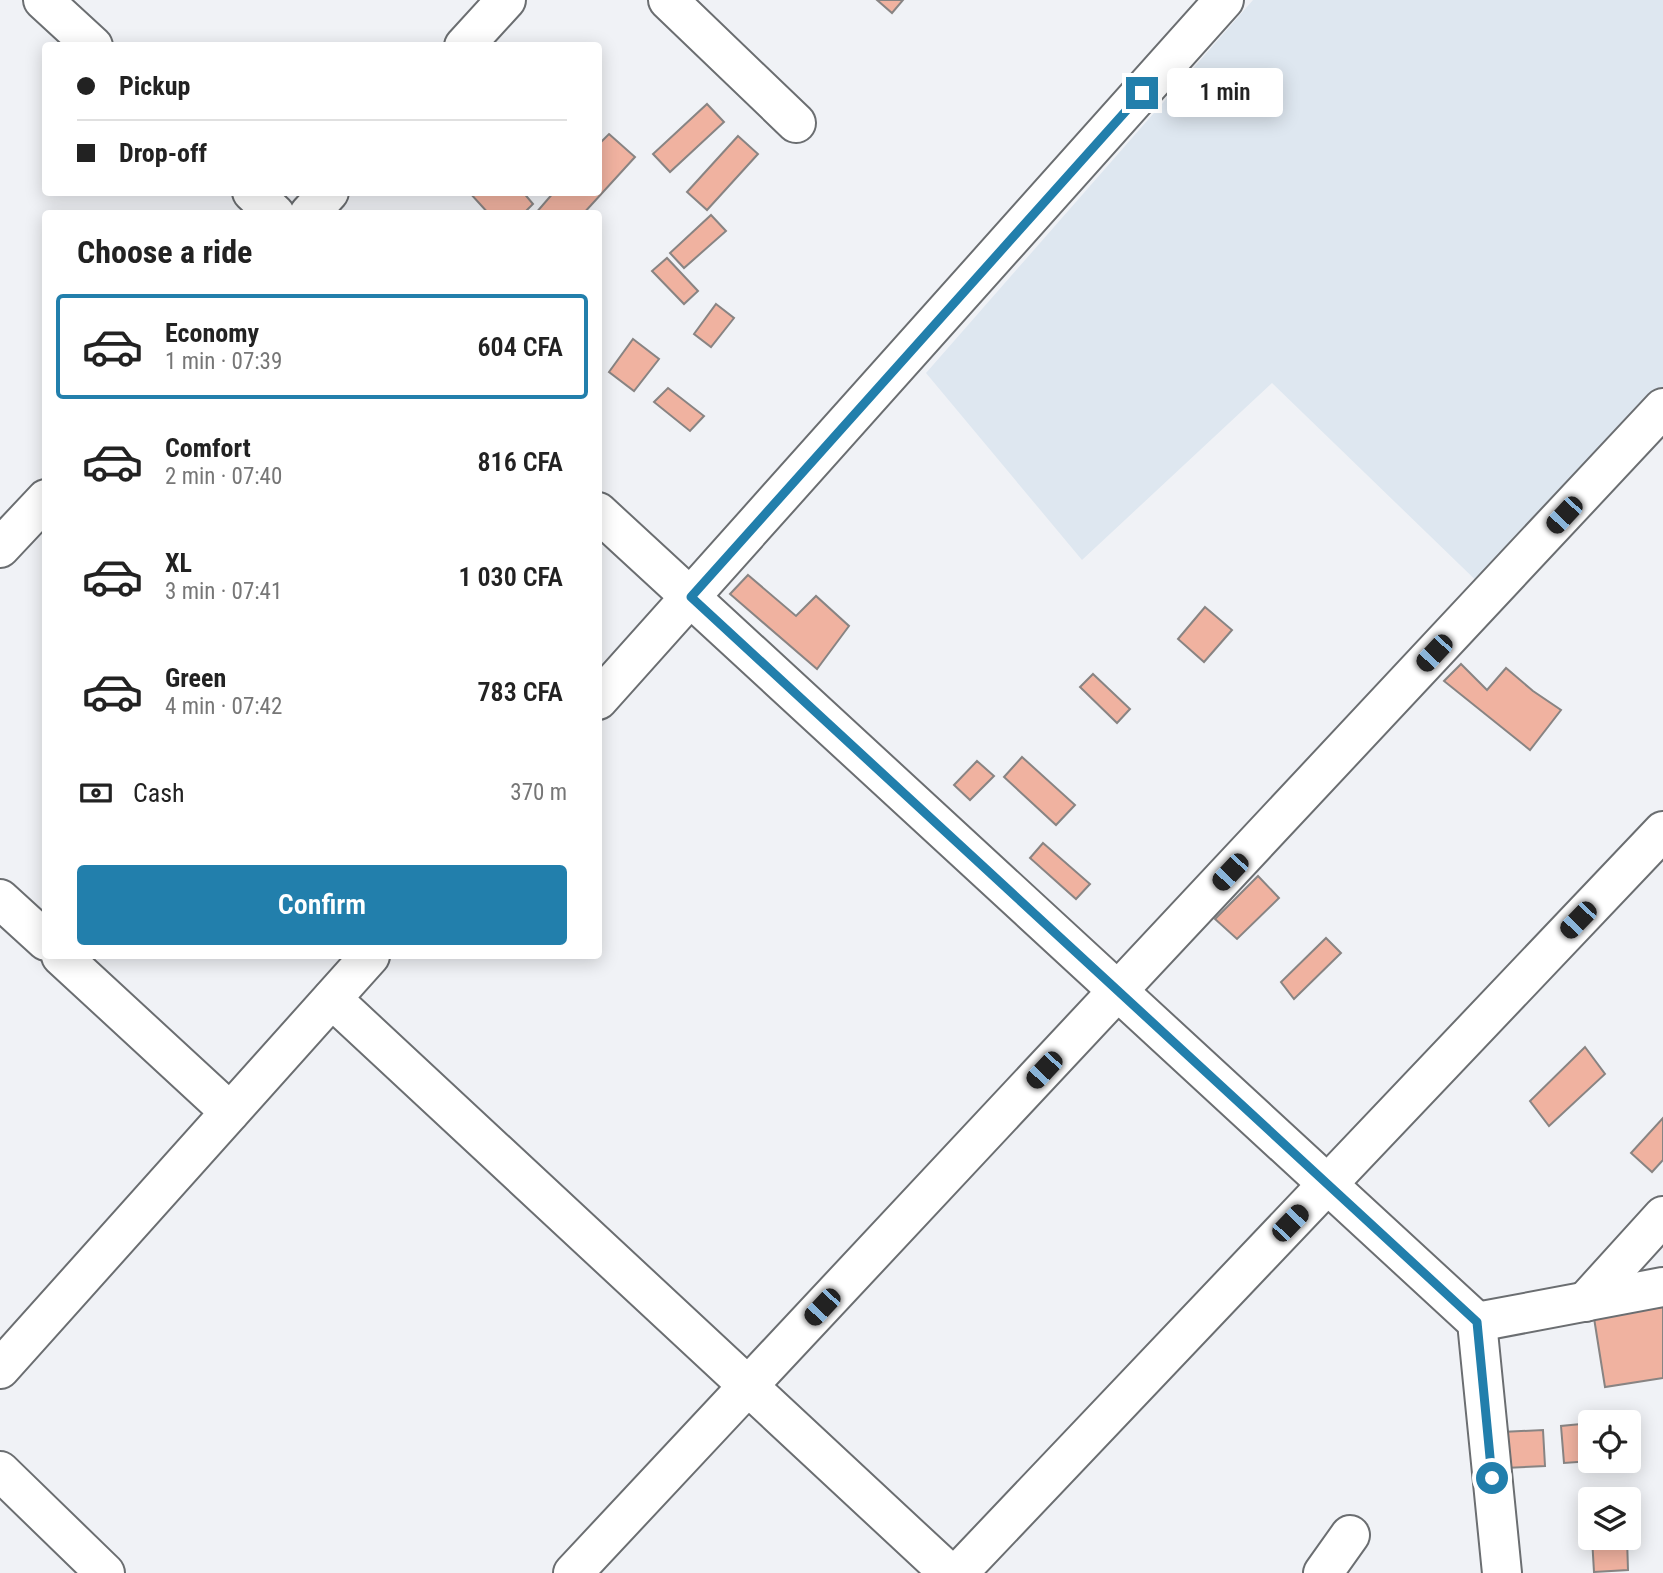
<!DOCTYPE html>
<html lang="en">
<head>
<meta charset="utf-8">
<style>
	:root { --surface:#fff; --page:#f2f2f2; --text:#222; --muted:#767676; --line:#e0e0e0; --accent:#227fac }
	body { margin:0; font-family:"Roboto Condensed",sans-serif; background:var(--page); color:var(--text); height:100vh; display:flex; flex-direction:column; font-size:26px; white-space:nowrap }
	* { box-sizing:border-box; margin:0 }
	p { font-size:23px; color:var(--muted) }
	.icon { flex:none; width:38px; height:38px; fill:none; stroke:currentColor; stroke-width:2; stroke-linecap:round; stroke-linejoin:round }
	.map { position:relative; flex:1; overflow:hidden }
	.drawer { position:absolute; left:42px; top:210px; width:560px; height:749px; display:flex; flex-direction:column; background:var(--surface); border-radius:7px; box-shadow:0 4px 18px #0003 }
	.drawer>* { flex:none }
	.guide { position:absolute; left:42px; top:42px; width:560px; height:154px; border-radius:7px; box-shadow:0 4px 18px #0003; display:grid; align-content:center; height:154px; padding:0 35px; background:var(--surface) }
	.tools { position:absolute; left:1578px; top:1410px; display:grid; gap:14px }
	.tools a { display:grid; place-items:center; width:63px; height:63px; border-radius:7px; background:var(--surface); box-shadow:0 4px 18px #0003; font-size:35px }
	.end { position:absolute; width:32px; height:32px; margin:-16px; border:9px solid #227fac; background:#fff; box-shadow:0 0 0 4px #fff }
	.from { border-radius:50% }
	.bubble { position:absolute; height:49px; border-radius:7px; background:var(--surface); box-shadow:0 4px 18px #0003; font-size:23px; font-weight:600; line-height:49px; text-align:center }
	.car { position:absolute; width:21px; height:42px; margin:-21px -10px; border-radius:9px; box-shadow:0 0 5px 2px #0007; background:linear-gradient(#222 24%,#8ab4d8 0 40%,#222 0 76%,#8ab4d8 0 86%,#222 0) }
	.guide b { display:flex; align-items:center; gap:24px; height:66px; font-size:26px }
	.guide b+b { border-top:2px solid var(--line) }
	.guide i { width:18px; height:18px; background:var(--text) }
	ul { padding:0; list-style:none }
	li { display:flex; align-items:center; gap:21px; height:105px; margin:0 14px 10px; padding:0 21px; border:4px solid transparent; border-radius:7px }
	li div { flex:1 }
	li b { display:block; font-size:26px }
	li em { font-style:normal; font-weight:600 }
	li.selected { border-color:var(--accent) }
	li>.icon { width:63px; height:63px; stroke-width:1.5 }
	h2 { padding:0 35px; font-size:32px; line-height:84px }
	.pay { display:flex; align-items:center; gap:18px; height:77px; padding:0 35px; font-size:26px }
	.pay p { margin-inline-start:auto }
	.cta { display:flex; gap:14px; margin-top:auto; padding:14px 35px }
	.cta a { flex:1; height:80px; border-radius:7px; background:var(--accent); color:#fff; font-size:28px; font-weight:600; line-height:80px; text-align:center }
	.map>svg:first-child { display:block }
</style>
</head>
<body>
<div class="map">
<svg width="1663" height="1573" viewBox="0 0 1663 1573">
	<rect width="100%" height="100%" fill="#f0f2f6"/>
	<path fill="#dee7f0" d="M1253,0H1663V398L1490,594L1272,383L1082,560L926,373Z"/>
	<g fill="#f0b2a0" stroke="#888483" stroke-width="2">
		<path d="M877,0H903L892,13Z"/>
		<path d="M707,104L724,122L670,172L653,154Z"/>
		<path d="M609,134L635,157L583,214H535L554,192H598V145Z"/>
		<path d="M738,136L758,154L707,210L687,192Z"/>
		<path d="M469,192H523L533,204L523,214H489Z"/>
		<path d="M711,215L726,231L684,268L670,253Z"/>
		<path d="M667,258L698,291L684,304L652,271Z"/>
		<path d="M716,304L734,318L711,347L694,334Z"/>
		<path d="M633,339L659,359L634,391L609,372Z"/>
		<path d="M668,388L704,416L690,431L654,402Z"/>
		<path d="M748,575L796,616L816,596L849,626L817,669L730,594Z"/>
		<path d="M1205,607L1232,630L1204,662L1178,639Z"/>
		<path d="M1461,664L1487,690L1506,668L1533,691L1561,710L1530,750L1444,681Z"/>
		<path d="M1093,674L1130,709L1117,723L1080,687Z"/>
		<path d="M1022,757L1075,805L1056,825L1004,777Z"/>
		<path d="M977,761L994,776L970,800L954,785Z"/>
		<path d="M1043,843L1090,884L1076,899L1030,858Z"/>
		<path d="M1258,876L1279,898L1237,939L1215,919Z"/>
		<path d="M1326,938L1341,953L1294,999L1281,982Z"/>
		<path d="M1585,1047L1605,1074L1549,1126L1530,1101Z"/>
		<path d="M1663,1118V1160L1652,1172L1631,1153Z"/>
		<path d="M1663,1307V1378L1605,1387L1594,1318Z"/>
		<path d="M1591,1423V1461L1564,1463L1561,1426Z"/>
		<path d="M1543,1430L1545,1466L1505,1468L1502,1432Z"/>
		<path d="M1592,1538H1627L1628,1570L1594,1572Z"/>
	</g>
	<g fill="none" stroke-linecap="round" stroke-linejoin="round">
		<g stroke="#6b6e71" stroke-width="42">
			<g id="minor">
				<path d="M43,0L93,46"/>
				<path d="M668,0L796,123"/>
				<path d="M464,46L506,0"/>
				<path d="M252,192L275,214"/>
				<path d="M309,214L329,192"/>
				<path d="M598,512L1477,1322L1502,1573"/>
				<path d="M0,548L46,499"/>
				<path d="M598,700L1224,0"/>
				<path d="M0,899L46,941"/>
				<path d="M61,956L230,1112"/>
				<path d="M332,999L949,1573"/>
				<path d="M1585,1302L1663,1216"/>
				<path d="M1477,1322L1663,1287"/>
				<path d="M0,1369L370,956"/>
				<path d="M0,1471L105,1573"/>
				<path d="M573,1573L1663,408"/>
				<path d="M958,1573L1663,831"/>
				<path d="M1323,1573L1350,1535"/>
			</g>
		</g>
		<use href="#minor" stroke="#fff" stroke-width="38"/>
	</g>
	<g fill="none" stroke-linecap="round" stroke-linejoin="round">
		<path stroke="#227fac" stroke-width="9" d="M1142,93L691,597L1477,1322L1492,1478"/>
	</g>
</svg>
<div class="tools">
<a><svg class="icon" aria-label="locate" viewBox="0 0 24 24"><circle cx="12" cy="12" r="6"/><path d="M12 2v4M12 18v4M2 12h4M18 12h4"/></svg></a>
<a><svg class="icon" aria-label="layers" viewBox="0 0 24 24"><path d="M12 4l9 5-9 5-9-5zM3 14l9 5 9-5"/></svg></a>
</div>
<i class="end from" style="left:1492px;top:1478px"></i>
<i class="end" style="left:1142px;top:93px"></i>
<div class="bubble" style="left:1167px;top:68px;width:116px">1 min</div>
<i class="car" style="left:1564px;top:515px;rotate:223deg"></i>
<i class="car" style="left:1434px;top:653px;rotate:223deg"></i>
<i class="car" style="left:1230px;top:872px;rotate:223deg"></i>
<i class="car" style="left:1578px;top:920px;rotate:224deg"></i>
<i class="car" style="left:1044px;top:1070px;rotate:223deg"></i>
<i class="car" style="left:1290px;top:1223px;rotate:44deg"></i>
<i class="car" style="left:822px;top:1307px;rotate:223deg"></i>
<div class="guide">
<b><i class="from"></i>Pickup</b>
<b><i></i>Drop-off</b>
</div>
<section class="drawer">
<h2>Choose a ride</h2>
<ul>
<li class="selected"><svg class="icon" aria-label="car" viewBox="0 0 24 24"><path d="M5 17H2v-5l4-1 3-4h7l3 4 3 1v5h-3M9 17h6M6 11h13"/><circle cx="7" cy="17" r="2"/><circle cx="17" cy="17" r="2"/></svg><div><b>Economy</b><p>1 min · 07:39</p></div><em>604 CFA</em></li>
<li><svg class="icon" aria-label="car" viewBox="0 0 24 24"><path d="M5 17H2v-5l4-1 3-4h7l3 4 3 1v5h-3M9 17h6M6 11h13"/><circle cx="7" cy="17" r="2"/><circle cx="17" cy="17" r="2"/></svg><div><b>Comfort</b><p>2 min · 07:40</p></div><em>816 CFA</em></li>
<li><svg class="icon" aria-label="car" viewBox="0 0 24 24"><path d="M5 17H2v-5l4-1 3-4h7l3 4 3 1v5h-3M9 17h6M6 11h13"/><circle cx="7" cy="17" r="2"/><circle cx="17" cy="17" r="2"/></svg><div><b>XL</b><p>3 min · 07:41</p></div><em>1 030 CFA</em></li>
<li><svg class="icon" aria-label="car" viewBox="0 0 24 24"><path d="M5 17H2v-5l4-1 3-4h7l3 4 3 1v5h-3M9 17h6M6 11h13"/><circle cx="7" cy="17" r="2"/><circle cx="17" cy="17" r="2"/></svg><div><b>Green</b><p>4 min · 07:42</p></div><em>783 CFA</em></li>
</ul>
<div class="pay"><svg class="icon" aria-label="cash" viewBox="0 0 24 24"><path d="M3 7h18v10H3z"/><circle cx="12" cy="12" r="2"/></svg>Cash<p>370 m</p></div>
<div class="cta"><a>Confirm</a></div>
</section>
</div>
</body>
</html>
